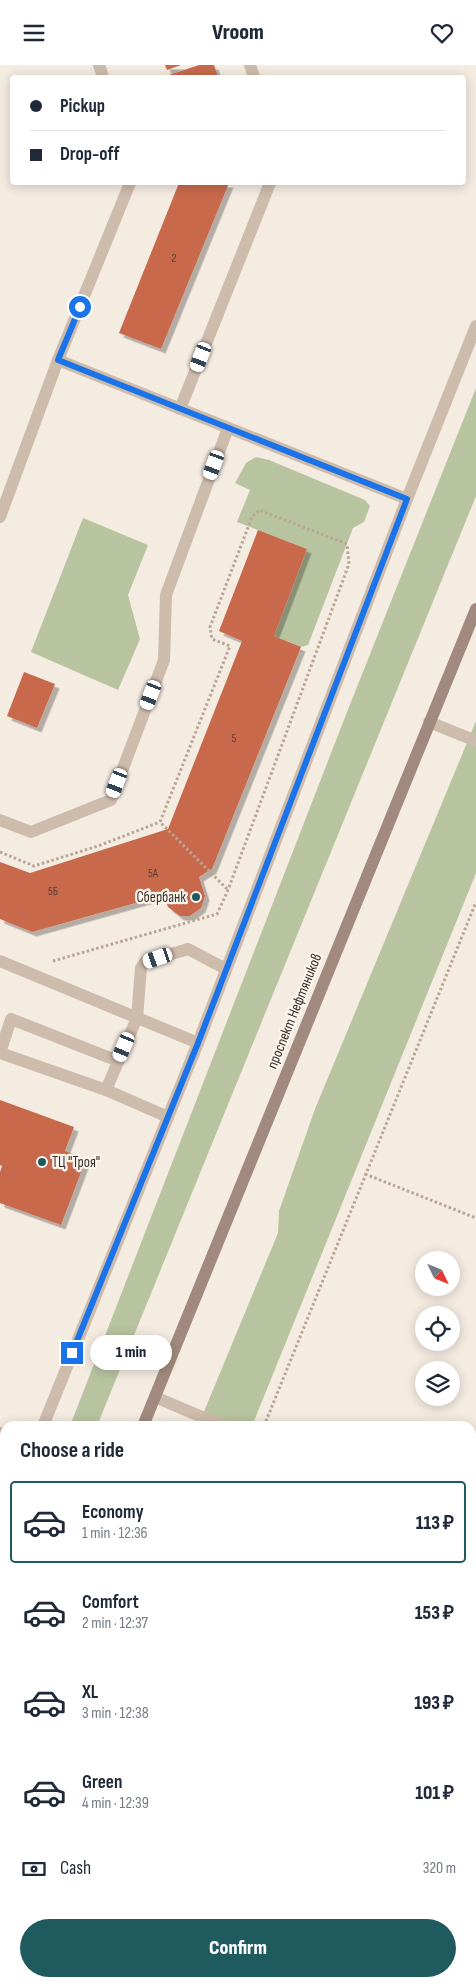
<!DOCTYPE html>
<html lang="en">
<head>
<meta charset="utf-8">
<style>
	:root { --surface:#fff; --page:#f2f2f3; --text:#1f2937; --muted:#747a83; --line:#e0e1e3; --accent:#1f5a5e }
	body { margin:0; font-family:"Sofia Sans Condensed",sans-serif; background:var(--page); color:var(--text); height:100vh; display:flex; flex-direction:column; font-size:19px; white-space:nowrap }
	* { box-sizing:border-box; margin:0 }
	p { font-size:16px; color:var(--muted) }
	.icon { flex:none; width:28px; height:28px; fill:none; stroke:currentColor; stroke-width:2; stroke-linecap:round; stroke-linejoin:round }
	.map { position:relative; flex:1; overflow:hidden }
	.side { position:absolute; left:0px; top:1356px; width:476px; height:566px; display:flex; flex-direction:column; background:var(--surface); border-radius:15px 15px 0 0; box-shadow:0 2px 12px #0003 }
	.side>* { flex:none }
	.banner { position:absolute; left:10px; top:10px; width:456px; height:110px; border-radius:5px; box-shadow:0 2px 12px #0003; display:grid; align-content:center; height:110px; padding:0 20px; background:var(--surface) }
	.needle { width:32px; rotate:133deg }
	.fabs { position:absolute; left:415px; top:1186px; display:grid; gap:10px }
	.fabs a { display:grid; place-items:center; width:45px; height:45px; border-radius:50%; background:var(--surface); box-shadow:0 2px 12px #0003; font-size:25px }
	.end { position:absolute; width:22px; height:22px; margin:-11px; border:6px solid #1a73e8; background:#fff; box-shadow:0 0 0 2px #fff }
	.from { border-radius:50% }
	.bubble { position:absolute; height:35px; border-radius:18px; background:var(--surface); box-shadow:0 2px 12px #0003; font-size:16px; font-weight:800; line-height:35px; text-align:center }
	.car { position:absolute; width:15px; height:30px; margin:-15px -8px; border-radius:6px; box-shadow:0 0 4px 1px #0007; background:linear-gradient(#fff 24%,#345 0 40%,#fff 0 76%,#345 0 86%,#fff 0) }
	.banner b { display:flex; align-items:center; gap:18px; height:48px; font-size:19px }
	.banner b+b { border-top:1px solid var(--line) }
	.banner i { width:12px; height:12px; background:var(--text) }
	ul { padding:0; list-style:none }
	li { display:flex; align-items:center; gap:15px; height:82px; margin:0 10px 8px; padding:0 10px; border:2px solid transparent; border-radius:5px }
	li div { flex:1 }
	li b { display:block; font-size:19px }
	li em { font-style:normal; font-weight:800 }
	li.on { border-color:var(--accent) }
	li>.icon { width:45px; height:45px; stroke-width:1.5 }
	h2 { padding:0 20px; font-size:22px; line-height:60px }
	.pay { display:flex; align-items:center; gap:12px; height:55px; padding:0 20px; font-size:19px }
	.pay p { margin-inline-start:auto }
	.primary-button { display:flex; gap:10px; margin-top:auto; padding:10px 20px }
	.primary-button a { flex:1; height:58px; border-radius:30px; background:var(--accent); color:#fff; font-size:20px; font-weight:800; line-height:58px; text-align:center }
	header { display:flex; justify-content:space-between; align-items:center; height:65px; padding:0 20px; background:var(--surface); font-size:22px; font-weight:800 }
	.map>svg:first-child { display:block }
</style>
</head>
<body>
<header><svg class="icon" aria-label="menu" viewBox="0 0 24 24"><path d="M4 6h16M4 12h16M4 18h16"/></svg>Vroom<svg class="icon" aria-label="heart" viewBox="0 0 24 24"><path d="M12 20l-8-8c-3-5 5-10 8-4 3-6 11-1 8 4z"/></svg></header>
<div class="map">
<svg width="476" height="1922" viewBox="0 0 476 1922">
	<defs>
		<filter id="shadow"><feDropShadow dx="4.5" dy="4.5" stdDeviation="0" flood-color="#0004"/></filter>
	</defs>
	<rect width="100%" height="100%" fill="#f4ebe1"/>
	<g fill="#b8c4a0">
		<path d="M476,323V431L97,1361H70L347,647Z"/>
		<path d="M256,392L269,395L365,435L370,441L364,457L353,463L308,580L301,582L274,571L307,484L237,457L250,425L235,418L246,398Z"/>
		<path d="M83,453L148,480L128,530L140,574L118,625L31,587Z"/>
		<path d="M476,656V808L252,1361H198L278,1168L279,1146L315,1044Z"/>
		<path d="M5,1526V1586L0,1598V1539Z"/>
		<path d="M471,1665L476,1667V1922H328L326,1918H471Z"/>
		<path d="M5,1863V1918H31L29,1922H0V1875Z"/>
		<path d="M66,1918H267L269,1922H68Z"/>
	</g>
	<g fill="#c8694b" filter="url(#shadow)">
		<path d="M165,0H181L167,5Z"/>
		<path d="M199,0H214L218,12H170L169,10Z"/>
		<path d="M179,118H229L161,284L119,268Z"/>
		<path d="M258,465L307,484L274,571L301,582L212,804L199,812L205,831L201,843L190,851H180L168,842L164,830L32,867L0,854V797L30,808L168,764L242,576L219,566Z"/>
		<path d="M24,607L55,619L37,663L7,651Z"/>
		<path d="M0,1035L74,1062L65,1086L86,1094L61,1160L0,1138V1107L2,1101L0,1100Z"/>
	</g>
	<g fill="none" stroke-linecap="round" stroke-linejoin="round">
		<g stroke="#b9a596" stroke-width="3" stroke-dasharray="2.5 2.5" stroke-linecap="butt">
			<path d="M0,787L34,801L98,781L160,757"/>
			<path d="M53,896L217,849L228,825L349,499L347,479L259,445L252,452L210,562L212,574L230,581L160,757L228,825"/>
			<path d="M365,1109L476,1153"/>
			<path d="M264,1361L476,837"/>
			<path d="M471,1657L476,1659"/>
			<path d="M471,1808L476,1812"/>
			<path d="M58,1918L60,1922"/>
			<path d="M285,1918L287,1922"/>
			<path d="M311,1918L313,1922"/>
			<path d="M40,1922L42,1918"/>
		</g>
		<g stroke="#cdbbac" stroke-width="12">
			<path d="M99,0L103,12"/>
			<path d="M250,0L254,12"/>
			<path d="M130,118L58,295L407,434"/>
			<path d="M180,344L270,118"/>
			<path d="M0,452L58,295"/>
			<path d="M429,657L476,676"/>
			<path d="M0,755L31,767L111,735L164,595L166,530L228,363"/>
			<path d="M0,896L198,978"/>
			<path d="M0,988L11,954L118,996"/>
			<path d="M0,988L106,1025"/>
			<path d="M168,1052L106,1025L137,953L141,903L145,897L188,884L226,904"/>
			<path d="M155,1332L223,1361"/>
			<path d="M43,1361L198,978L407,434L476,261"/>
			<path d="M0,1368L5,1370"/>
			<path d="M0,1475L5,1462"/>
			<path d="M471,1580L476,1582"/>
		</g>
		<g stroke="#a18a7d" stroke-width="12">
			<path d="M143,1361L476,544"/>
			<path d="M0,1712L5,1700"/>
		</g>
	</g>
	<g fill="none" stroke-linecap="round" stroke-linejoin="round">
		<path stroke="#1a73e8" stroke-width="6" d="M72,1288L198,978L407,434L58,295L80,242"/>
	</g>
	<g fill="#1f5a5e" stroke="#fbf5ee" stroke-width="2">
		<circle cx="196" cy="832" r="5"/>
		<circle cx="42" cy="1097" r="5"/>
	</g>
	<g text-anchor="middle" stroke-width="4.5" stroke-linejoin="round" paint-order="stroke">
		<g font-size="12" fill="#5e3e33">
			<text x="174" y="197">2</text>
			<text x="234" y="677">5</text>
			<text x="153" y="812">5А</text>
			<text x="53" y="830">5Б</text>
		</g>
		<g font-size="15" fill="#3b302b" stroke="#fbf5ee" text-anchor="end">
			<text x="186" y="837">Сбербанк</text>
			<text x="52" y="1102" text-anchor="start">ТЦ "Троя"</text>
		</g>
		<g font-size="15" fill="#3b302b" stroke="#fbf5ee">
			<text transform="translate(294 946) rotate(-68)" y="5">проспект Нефтяников</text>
		</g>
	</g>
</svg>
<div class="fabs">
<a><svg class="needle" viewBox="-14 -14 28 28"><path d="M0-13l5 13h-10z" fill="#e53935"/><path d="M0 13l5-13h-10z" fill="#747a83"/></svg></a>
<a><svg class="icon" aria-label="locate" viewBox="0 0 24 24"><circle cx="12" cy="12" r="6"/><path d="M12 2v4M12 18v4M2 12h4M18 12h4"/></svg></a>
<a><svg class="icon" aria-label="layers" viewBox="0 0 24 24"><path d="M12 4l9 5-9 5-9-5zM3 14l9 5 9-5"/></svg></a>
</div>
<i class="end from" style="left:80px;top:242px"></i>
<i class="end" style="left:72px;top:1288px"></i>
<div class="bubble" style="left:90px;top:1270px;width:82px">1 min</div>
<i class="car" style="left:201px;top:292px;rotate:201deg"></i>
<i class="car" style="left:214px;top:400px;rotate:200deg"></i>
<i class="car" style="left:151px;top:630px;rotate:201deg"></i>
<i class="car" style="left:117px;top:718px;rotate:201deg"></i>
<i class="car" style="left:158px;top:893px;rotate:251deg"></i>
<i class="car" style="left:124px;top:982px;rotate:203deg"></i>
<div class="banner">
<b><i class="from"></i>Pickup</b>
<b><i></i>Drop-off</b>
</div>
<section class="side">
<h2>Choose a ride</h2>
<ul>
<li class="on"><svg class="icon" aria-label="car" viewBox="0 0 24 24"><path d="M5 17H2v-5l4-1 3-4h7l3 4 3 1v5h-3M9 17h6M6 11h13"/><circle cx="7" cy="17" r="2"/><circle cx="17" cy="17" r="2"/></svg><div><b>Economy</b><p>1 min · 12:36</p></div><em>113 ₽</em></li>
<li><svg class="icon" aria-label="car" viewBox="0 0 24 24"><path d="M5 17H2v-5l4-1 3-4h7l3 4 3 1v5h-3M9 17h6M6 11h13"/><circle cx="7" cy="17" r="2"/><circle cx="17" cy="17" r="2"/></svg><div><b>Comfort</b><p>2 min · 12:37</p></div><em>153 ₽</em></li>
<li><svg class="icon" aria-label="car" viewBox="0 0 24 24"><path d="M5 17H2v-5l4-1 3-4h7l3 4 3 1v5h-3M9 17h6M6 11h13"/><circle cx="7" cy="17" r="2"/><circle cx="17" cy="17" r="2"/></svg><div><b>XL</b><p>3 min · 12:38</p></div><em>193 ₽</em></li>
<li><svg class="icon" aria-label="car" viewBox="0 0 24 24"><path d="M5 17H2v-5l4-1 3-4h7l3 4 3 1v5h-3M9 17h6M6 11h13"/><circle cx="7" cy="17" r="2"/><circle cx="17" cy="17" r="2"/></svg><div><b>Green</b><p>4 min · 12:39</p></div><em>101 ₽</em></li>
</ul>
<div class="pay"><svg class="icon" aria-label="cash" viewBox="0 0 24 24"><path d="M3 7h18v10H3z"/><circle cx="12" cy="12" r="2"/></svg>Cash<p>320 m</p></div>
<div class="primary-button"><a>Confirm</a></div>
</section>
</div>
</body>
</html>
